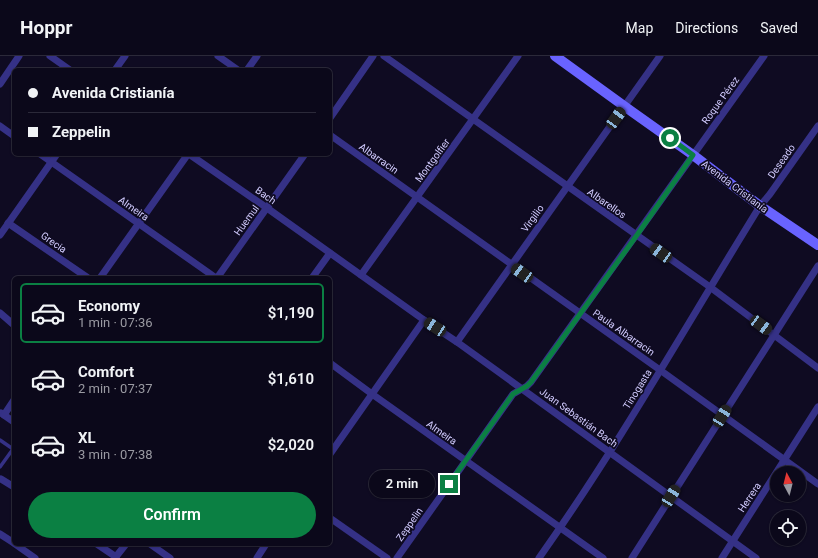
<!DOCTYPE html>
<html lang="en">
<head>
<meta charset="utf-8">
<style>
	:root { --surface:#0b081a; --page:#141123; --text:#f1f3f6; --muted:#9a9aa2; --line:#2b2939; --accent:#0b8043 }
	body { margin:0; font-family:Roboto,sans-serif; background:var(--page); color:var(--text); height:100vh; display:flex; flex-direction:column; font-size:15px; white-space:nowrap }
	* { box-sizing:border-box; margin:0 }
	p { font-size:13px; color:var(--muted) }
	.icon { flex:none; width:22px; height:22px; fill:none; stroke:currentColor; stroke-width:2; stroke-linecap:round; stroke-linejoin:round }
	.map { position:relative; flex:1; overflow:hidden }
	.details { position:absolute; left:12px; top:220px; width:320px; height:270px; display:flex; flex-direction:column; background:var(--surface); border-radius:6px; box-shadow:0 1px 3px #0004,0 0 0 1px var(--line) }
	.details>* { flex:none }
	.banner { position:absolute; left:12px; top:12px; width:320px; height:88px; border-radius:6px; box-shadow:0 1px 3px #0004,0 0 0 1px var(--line); display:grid; align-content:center; height:88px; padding:0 16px; background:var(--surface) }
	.needle { width:26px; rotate:353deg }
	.buttons { position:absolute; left:770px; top:410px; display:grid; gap:8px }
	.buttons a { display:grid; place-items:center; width:36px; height:36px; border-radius:50%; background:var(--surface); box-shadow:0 1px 3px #0004,0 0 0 1px var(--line); font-size:20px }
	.end { position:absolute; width:18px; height:18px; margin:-9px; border:5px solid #0b8043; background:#fff; box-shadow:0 0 0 2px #fff }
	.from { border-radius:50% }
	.bubble { position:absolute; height:28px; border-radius:14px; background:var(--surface); box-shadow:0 1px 3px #0004,0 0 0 1px var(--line); font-size:13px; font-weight:600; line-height:28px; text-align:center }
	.car { position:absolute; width:12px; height:24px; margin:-12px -6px; border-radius:5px; box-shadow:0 0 3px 1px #0007; background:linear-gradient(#222 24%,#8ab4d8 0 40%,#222 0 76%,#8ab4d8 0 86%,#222 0) }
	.banner b { display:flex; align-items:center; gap:14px; height:38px; font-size:15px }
	.banner b+b { border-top:1px solid var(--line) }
	.banner i { width:10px; height:10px; background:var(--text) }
	ul { padding:7px 0 0; list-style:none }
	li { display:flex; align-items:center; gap:12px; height:60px; margin:0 8px 6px; padding:0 8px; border:2px solid transparent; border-radius:6px }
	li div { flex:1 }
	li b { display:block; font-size:15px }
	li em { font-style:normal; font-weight:600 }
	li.selected { border-color:var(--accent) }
	li>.icon { width:36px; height:36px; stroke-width:1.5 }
	.primary-button { display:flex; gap:8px; margin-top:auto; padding:8px 16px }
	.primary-button a { flex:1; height:46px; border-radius:24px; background:var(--accent); color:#fff; font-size:16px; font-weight:600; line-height:46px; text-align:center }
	header { display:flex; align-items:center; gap:24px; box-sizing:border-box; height:56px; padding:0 20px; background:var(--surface); border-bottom:1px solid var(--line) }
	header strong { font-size:19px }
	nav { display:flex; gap:22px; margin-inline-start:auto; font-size:14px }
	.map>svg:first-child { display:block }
</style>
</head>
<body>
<header>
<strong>Hoppr</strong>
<nav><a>Map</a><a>Directions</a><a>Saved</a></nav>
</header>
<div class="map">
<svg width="818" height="502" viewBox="0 0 818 502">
	<rect width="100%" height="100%" fill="#0f0b22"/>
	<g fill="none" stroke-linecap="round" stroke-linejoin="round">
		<path stroke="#353186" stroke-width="3.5" d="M0,384L13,393L0,411"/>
		<g stroke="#353186" stroke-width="7">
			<path d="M50,0L70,14"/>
			<path d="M218,0L238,14"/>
			<path d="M384,0L710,231L818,312"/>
			<path d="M115,14L125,0"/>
			<path d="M247,14L257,0"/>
			<path d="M0,28L19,0"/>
			<path d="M330,62L373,0"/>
			<path d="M0,70L14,80"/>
			<path d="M330,79L660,314L818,428"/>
			<path d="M40,98L216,222"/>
			<path d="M189,98L267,152L424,264L457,286L756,502"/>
			<path d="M8,167L88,222"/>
			<path d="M0,179L57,98"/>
			<path d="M361,219L518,0"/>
			<path d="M100,222L188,98"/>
			<path d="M217,222L305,98"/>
			<path d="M312,222L330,197"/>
			<path d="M0,257L14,269"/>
			<path d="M457,286L660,0"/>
			<path d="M330,307L372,338L603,502"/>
			<path d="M1,357L14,366"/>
			<path d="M4,359L14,344"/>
			<path d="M330,398L424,264"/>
			<path d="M1,423L14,431"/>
			<path d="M330,462L387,502"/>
			<path d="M0,478L14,487"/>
			<path d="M15,488L35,502"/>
			<path d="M97,488L116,501"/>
			<path d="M150,488L170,502"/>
			<path d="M115,502L126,488"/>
			<path d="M257,502L266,488"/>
			<path d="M397,502L513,338L527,330L531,326L764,0"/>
			<path d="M539,502C619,389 687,268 760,150L770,138L818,70"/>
			<path d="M632,502L818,210"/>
			<path d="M722,502L818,351"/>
		</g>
		<path stroke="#6963ff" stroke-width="10" d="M555,0L631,55L693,99L760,150L818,189"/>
	</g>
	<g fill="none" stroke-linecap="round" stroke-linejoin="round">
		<path stroke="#0b8043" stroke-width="5" d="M449,428L513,338L527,330L531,326L637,179L693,99L670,82"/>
	</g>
	<g text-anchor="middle" stroke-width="3.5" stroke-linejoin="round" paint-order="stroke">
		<g font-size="10" fill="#d2ccff" stroke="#0f0b22">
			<text transform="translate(720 44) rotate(-54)" y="4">Roque Pérez</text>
			<text transform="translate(379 102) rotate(35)" y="4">Albarracin</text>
			<text transform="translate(432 104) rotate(-54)" y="4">Montgolfier</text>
			<text transform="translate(781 105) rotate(-55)" y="4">Deseado</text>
			<text transform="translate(735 130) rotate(37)" y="4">Avenida Cristianía</text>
			<text transform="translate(266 139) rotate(35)" y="4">Bach</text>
			<text transform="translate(607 147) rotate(35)" y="4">Albarellos</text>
			<text transform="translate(134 152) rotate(35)" y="4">Almeira</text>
			<text transform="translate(532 162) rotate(-54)" y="4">Virgilio</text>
			<text transform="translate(246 164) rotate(-54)" y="4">Huemul</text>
			<text transform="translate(54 186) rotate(35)" y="4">Grecia</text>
			<text transform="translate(624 276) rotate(35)" y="4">Paula Albarracin</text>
			<text transform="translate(637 333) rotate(-58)" y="4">Tinogasta</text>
			<text transform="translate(579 361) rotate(36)" y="4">Juan Sebastián Bach</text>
			<text transform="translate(442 376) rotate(35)" y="4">Almeira</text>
			<text transform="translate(749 441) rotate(-57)" y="4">Herrera</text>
			<text transform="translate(409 468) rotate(-55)" y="4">Zeppelin</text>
		</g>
	</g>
</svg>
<div class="buttons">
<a><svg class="needle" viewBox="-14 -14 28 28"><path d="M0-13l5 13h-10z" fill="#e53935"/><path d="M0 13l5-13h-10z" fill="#9a9aa2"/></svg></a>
<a><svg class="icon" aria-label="locate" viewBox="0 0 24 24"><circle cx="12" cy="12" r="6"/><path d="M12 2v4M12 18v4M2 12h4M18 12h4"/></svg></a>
</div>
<i class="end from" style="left:670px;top:82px"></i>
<i class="end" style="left:449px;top:428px"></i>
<div class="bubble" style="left:369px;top:414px;width:66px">2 min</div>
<i class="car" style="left:616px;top:62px;rotate:36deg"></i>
<i class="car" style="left:661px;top:197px;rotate:305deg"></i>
<i class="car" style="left:522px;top:217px;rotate:305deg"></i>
<i class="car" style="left:761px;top:269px;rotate:126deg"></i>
<i class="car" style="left:435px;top:271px;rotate:303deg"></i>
<i class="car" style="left:722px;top:360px;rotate:32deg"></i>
<i class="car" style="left:671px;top:440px;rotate:32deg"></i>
<div class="banner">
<b><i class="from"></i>Avenida Cristianía</b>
<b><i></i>Zeppelin</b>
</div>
<section class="details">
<ul>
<li class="selected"><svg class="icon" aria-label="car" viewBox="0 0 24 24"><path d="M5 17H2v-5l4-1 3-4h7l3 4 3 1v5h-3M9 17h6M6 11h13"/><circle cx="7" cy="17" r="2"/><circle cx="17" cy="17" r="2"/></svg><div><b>Economy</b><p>1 min · 07:36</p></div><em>$1,190</em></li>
<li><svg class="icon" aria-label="car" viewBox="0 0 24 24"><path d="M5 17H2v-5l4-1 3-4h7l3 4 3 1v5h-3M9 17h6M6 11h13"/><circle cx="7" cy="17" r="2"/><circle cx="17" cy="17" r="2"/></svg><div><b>Comfort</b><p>2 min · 07:37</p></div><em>$1,610</em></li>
<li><svg class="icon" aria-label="car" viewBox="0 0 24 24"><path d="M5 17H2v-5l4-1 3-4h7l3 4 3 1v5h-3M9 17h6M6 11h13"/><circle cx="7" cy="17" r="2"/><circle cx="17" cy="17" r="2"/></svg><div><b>XL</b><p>3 min · 07:38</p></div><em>$2,020</em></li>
</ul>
<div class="primary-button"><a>Confirm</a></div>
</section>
</div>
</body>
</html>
